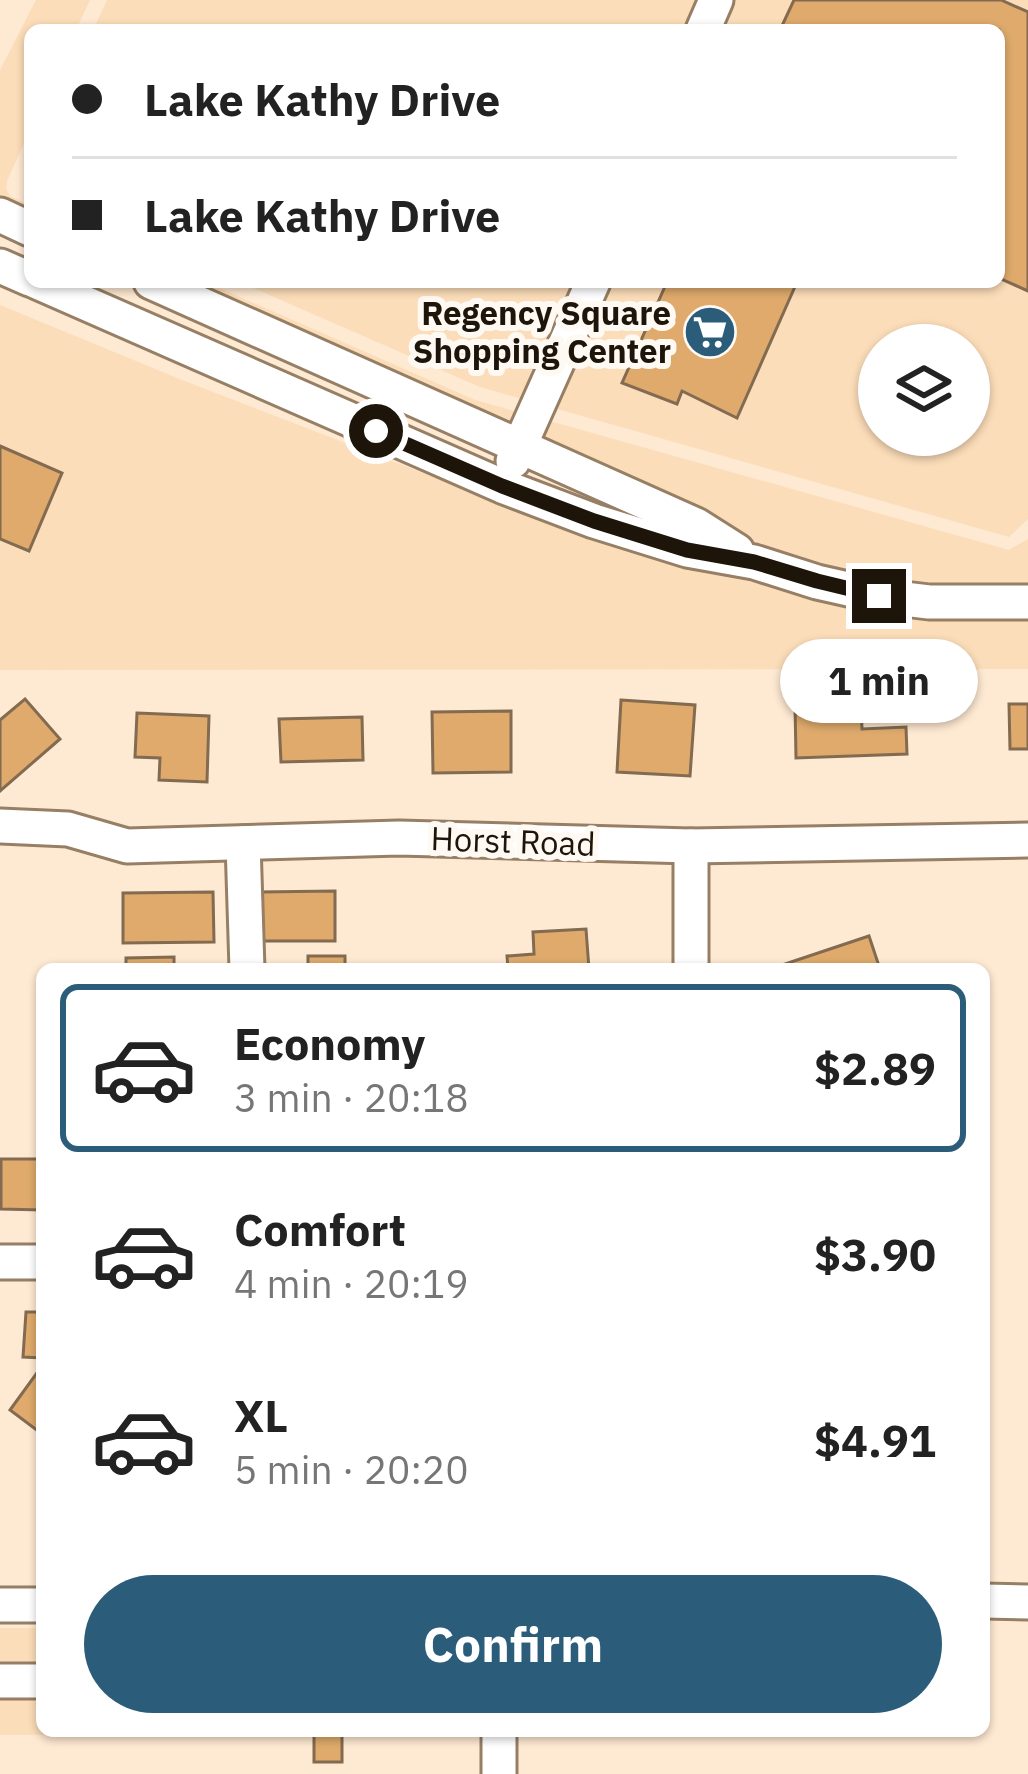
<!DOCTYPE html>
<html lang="en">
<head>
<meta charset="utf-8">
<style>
	:root { --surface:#fff; --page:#f2f2f2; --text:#222; --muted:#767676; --line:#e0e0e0; --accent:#2b5d7a }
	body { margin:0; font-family:"IBM Plex Sans",sans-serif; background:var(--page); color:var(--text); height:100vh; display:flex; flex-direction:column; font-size:45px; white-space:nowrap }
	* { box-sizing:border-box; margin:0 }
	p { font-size:39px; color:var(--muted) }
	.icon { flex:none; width:66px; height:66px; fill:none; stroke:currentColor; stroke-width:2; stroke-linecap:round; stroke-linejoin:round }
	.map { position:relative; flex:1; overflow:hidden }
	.sheet { position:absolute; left:36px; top:963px; width:954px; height:774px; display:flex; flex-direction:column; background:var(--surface); border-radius:18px; box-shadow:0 3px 9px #0004 }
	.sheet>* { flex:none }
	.guide { position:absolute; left:24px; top:24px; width:981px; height:264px; border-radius:18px; box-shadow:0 3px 9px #0004; display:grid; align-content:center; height:264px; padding:0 48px; background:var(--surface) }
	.buttons { position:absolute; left:858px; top:324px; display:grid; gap:24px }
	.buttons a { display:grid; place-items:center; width:132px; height:132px; border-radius:50%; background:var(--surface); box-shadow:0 3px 9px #0004; font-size:60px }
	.end { position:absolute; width:54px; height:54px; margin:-27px; border:15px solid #1e150a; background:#fff; box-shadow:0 0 0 6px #fff }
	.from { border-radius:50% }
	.bubble { position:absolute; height:84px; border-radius:42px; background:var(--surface); box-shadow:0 3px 9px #0004; font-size:39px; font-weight:700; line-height:84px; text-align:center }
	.guide b { display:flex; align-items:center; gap:42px; height:114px; font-size:45px }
	.guide b+b { border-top:3px solid var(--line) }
	.guide i { width:30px; height:30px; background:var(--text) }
	ul { padding:21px 0 0; list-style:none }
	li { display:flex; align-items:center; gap:36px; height:168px; margin:0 24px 18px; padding:0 24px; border:6px solid transparent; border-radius:18px }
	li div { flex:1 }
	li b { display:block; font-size:45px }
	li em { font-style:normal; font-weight:700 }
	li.active { border-color:var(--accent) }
	li>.icon { width:108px; height:108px; stroke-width:1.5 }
	.primary-button { display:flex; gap:24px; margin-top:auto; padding:24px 48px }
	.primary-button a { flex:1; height:138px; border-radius:72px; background:var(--accent); color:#fff; font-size:48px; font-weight:700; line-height:138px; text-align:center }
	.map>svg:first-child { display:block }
</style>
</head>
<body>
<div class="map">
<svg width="1028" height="1774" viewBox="0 0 1028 1774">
	<rect width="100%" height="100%" fill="#fee9d2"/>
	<g fill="#fcddb9" fill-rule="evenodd">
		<path d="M36,0H90L76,30H30V130L7,181L6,189L10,196L30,205V211L0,197V70Z"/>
		<path d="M107,0H1028V519L1009,537L480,387L240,282H999V30H93ZM879,345H969V435H879Z"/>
		<path d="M192,282H206L475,400L1009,550L1028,539V585L970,587L883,580L822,566L762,547L704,511Z"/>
		<path d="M0,305L182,380L493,500L747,577L758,584L761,581L926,618H1028V669L0,670Z"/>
		<path d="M0,1628H42V1731H192V1734L0,1735Z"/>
	</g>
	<g fill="#dfaa6c" stroke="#826b50" stroke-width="3">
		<path d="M794,0H1001L1028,12V291L999,278V30H780Z"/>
		<path d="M667,282H797L737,418L682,391L677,404L622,383Z"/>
		<path d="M0,446L62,473L29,551L0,539Z"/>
		<path d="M876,664H911L912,703H876Z"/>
		<path d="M25,699L60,739L0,791V720Z"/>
		<path d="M621,700L695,705L690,776L617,772Z"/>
		<path d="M861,702L862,729L906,727L907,754L796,758L795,705Z"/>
		<path d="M1009,704H1028V749H1010Z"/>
		<path d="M511,711V772L433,773L432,712Z"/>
		<path d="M137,713L209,716L207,782L159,780L160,758L135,757Z"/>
		<path d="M362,717L363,760L281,762L279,719Z"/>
		<path d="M335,891V941H259V892Z"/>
		<path d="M213,892L214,942L123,943V893Z"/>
		<path d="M586,929L589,969H508L507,956L534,954L533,932Z"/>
		<path d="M869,936L880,969H783L782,965Z"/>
		<rect x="308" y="956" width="37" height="13"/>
		<path d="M174,957V969H126V958Z"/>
		<path d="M1,1159H42V1210L1,1209Z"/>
		<path d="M26,1312H42V1358L23,1357Z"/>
		<path d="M39,1370L42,1372V1434L10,1410Z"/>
		<rect x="314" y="1731" width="28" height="31"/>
	</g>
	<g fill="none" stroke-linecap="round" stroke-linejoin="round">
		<g stroke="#967f64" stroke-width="39">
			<g id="minor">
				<path d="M703,30L716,0"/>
				<path d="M0,215L30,229"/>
				<path d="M0,266L30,279"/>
				<path d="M37,282L502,486L594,521L687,550L754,562L817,582L879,596L929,602H1028"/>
				<path d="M151,282L696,525L737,551"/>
				<path d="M513,461L593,282"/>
				<path d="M0,826L68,829L127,846L399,838L691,846L1028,840"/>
				<path d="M243,843L247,969"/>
				<path d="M691,969V846"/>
				<path d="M0,1262H42"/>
				<path d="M984,1601L1028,1602"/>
				<path d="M0,1605H42"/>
				<path d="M0,1681H42"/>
				<path d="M499,1731V1774"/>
			</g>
		</g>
		<use href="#minor" stroke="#fff" stroke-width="33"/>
	</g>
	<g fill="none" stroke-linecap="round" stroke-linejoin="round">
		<path stroke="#1e150a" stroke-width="15" d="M376,431L502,486L594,521L687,550L754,562L817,581L879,596"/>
	</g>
	<defs>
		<g id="supermarket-disc" transform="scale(2.7)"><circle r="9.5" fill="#2b5d7a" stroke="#fff9f3"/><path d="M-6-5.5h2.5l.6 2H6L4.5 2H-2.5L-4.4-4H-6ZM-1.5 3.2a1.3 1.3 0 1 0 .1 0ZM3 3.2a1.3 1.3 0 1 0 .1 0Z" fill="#fff"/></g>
	</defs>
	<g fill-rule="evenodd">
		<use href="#supermarket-disc" x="710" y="332"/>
	</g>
	<g text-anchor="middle" stroke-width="12" stroke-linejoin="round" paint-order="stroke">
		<g font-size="33" font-weight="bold" fill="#1e150a" stroke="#fff9f3" text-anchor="end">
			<text x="671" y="325">Regency Square<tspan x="671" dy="38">Shopping Center</tspan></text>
		</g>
		<g font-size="33" fill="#1e150a" stroke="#fff9f3">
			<text transform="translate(513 841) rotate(2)" y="12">Horst Road</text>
		</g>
	</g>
</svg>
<div class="buttons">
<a><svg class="icon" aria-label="layers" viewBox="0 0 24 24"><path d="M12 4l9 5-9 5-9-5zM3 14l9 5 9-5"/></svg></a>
</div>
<i class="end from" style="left:376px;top:431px"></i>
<i class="end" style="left:879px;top:596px"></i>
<div class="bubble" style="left:780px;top:639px;width:198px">1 min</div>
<div class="guide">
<b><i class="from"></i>Lake Kathy Drive</b>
<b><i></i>Lake Kathy Drive</b>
</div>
<section class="sheet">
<ul>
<li class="active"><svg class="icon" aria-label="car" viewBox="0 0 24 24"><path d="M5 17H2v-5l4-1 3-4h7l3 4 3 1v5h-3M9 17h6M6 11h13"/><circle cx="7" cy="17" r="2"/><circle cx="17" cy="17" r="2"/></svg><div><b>Economy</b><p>3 min · 20:18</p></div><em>$2.89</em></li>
<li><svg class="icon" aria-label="car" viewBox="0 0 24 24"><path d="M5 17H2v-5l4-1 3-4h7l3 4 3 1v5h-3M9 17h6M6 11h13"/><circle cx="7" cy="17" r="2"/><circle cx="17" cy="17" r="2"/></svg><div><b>Comfort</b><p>4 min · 20:19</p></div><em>$3.90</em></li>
<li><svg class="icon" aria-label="car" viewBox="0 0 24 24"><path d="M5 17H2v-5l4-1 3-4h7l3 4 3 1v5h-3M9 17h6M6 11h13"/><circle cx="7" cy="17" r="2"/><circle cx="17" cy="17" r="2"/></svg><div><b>XL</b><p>5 min · 20:20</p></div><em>$4.91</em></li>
</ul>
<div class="primary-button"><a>Confirm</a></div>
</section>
</div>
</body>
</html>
